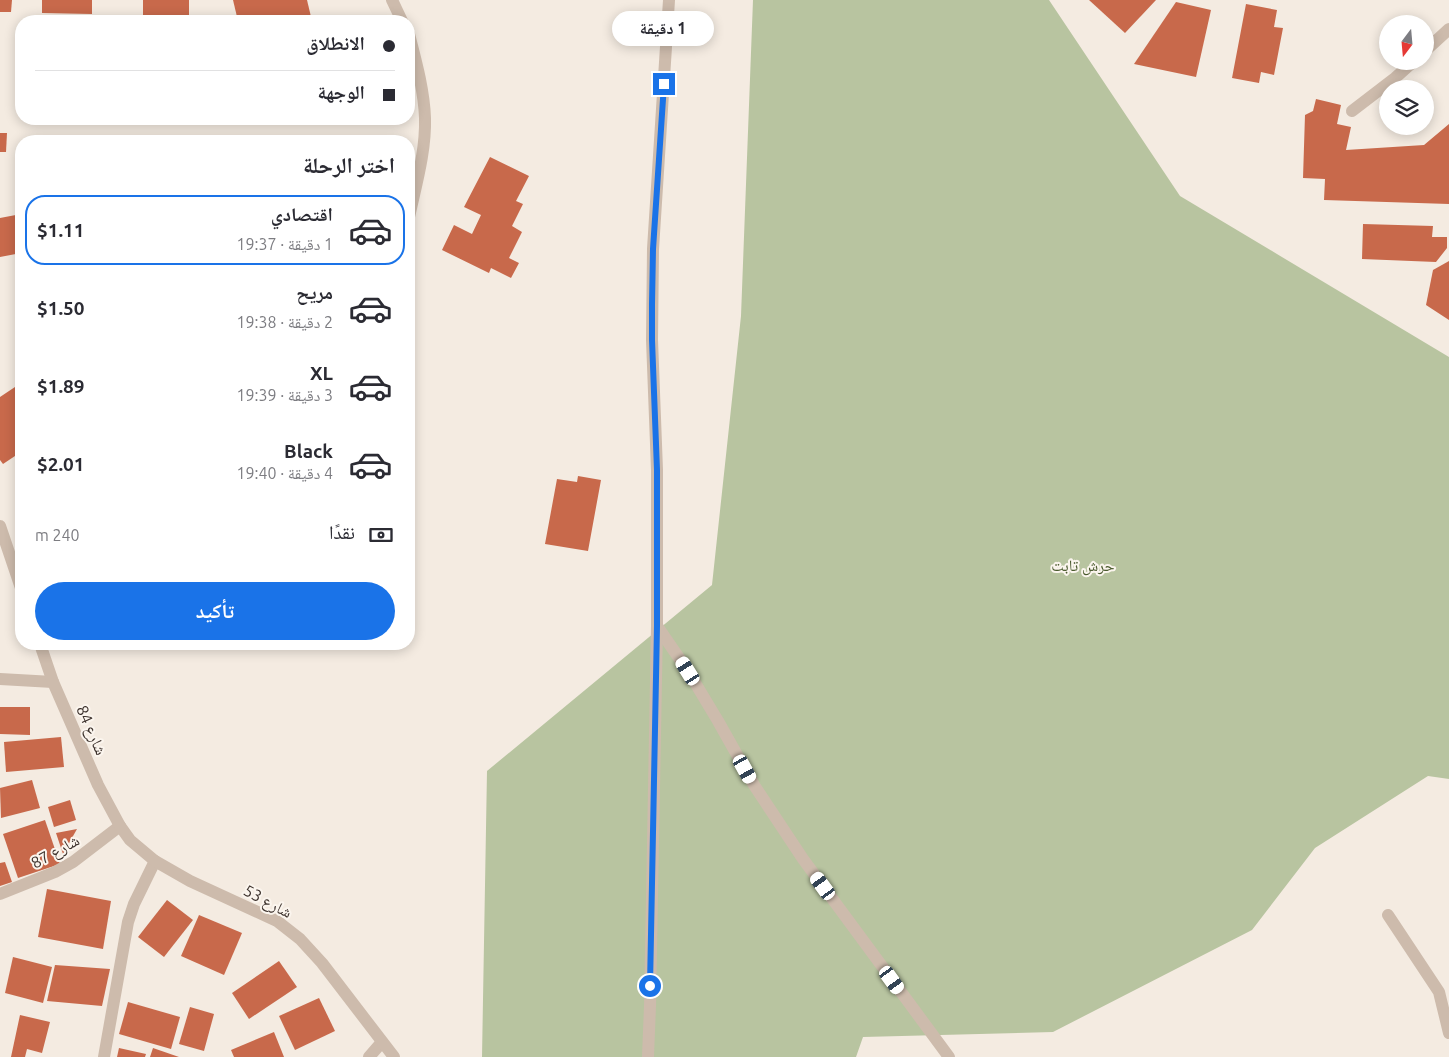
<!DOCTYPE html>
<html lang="ar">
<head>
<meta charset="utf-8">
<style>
	:root { --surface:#fff; --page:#f2f2f3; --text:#2b2b33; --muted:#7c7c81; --line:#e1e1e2; --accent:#1a73e8 }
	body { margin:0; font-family:Ubuntu,"Noto Naskh Arabic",sans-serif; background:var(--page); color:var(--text); direction:rtl; height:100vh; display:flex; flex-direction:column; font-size:19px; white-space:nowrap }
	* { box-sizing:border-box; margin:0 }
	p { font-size:16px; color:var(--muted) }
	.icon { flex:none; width:28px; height:28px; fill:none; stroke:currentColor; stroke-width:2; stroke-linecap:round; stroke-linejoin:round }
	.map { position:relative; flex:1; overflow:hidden; direction:ltr }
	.panel { position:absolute; left:15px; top:135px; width:400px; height:515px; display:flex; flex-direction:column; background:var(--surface); border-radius:20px; box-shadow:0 2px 12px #0003; direction:rtl }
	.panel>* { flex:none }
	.hud { position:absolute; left:15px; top:15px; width:400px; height:110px; border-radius:20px; box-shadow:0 2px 12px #0003; direction:rtl; display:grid; align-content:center; height:110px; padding:0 20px; background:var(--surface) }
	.needle { width:32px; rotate:196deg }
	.fabs { position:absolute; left:1379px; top:15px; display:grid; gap:10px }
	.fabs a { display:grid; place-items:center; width:55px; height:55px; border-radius:50%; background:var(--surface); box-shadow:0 2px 12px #0003; font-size:25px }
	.end { position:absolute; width:22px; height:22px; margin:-11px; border:6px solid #1a73e8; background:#fff; box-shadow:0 0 0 2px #fff }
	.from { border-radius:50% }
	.bubble { position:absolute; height:35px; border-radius:18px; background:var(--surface); box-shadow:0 2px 12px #0003; font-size:16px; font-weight:700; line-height:35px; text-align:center; direction:rtl }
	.car { position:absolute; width:15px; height:30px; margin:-15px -8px; border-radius:6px; box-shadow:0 0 4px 1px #0007; background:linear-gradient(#fff 24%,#345 0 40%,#fff 0 76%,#345 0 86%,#fff 0) }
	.hud b { display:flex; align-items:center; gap:18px; height:48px; font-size:19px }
	.hud b+b { border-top:1px solid var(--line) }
	.hud i { width:12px; height:12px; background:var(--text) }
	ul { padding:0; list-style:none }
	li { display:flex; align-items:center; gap:15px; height:70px; margin:0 10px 8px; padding:0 10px; border:2px solid transparent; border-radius:20px }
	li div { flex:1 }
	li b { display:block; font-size:19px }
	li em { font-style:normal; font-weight:700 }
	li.selected { border-color:var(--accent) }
	li>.icon { width:45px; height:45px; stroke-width:1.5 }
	h2 { padding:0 20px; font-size:22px; line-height:60px }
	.pay { display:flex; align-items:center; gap:12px; height:55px; padding:0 20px; font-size:19px }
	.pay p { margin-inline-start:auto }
	.action { display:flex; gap:10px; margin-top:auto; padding:10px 20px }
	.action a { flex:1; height:58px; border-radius:30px; background:var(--accent); color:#fff; font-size:20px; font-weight:700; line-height:58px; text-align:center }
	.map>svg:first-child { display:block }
</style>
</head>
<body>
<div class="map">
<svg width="1449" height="1057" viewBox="0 0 1449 1057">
	<rect width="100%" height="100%" fill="#f4ebe1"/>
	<path fill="#b8c4a0" d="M753,0H1049L1180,196L1449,357V779L1428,776L1315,848L1252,930L1053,1032L863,1037L856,1057H482L487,771L712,585L741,316Z"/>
	<g fill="#c8694b">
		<path d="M0,0H12L11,12H0Z"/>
		<path d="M42,0H92V14L42,13Z"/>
		<rect x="143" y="0" width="46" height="21"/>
		<path d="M233,0H307L312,21H238Z"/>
		<path d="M1089,0H1156L1125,33Z"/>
		<path d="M1176,2L1211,10L1196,77L1134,64Z"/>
		<path d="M1246,4L1277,10L1274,27L1283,28L1274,75L1261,72L1259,83L1232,78Z"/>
		<path d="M1316,99L1341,105L1337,124L1351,127L1346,150L1424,145L1449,124V204L1324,200L1325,179L1303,178L1305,115L1313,111Z"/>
		<path d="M0,133H7L6,152H0Z"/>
		<path d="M490,157L529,176L516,201L523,204L512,226L522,232L509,258L519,263L511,278L491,268L489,273L442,250L454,225L472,234L481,215L464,207Z"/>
		<path d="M21,214V253L0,257V218Z"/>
		<path d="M1363,224L1433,226L1432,237H1447V248L1436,262L1362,259Z"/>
		<path d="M1449,261V320L1426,305L1433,270Z"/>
		<path d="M21,383V452L3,464L0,460V397Z"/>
		<path d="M578,476L601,480L588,551L545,544L557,479L577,482Z"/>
		<path d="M0,707H30V735L0,734Z"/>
		<path d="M61,737L64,767L6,772L4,742Z"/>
		<path d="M32,780L40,808L1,818L0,788Z"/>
		<path d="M70,800L76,820L54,827L48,807Z"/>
		<path d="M45,820L60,864L18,878L3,834Z"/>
		<path d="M77,829L63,854L56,833Z"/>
		<path d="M5,862L12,882L0,886V863Z"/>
		<path d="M47,889L111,901L103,949L38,937Z"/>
		<path d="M167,900L193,920L164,957L138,937Z"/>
		<path d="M199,915L242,933L224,975L181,956Z"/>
		<path d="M13,957L52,967L43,1003L5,993Z"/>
		<path d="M279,961L297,987L249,1019L232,993Z"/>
		<path d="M55,965L110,969L102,1006L47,1001Z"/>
		<path d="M319,998L335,1031L295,1050L279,1016Z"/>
		<path d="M128,1002L180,1017L171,1049L119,1034Z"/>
		<path d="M190,1007L214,1014L204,1051L179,1044Z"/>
		<path d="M20,1015L50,1022L42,1053L27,1049L25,1057H11Z"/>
		<path d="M274,1032L284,1057H234L231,1050Z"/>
		<path d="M119,1048L146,1054L145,1057H117Z"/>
		<path d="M153,1048L179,1057H150Z"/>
	</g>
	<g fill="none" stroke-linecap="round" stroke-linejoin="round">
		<path stroke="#cdbbac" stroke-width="12" d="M1388,915L1439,992L1449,1033"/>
		<g stroke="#cdbbac" stroke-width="12">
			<path d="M392,0L402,21"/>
			<path d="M669,0L653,249L652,340L657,470V626L688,671L718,721L754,785L803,859L949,1057"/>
			<path d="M409,34C416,61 424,90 425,118C426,151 416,185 409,217"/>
			<path d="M1425,51L1449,29"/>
			<path d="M1352,111L1395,78L1414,61"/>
			<path d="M0,679L53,682"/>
			<path d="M0,894L55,872L73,862L120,826"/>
			<path d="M104,1057L128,922L134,904L155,861"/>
			<path d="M369,1057L382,1042"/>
			<path d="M648,1057L650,1006L657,626"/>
		</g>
		<g stroke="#cdbbac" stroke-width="12">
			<path d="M0,526L21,588"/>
			<path d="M40,644L53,682L98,785L120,826L130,840L155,861L190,881L277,921L300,939L322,963L394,1057"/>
		</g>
	</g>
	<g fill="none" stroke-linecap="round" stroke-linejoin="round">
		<path stroke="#1a73e8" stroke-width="6" d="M650,986L657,626V470L652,340V304L653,249L664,84"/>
	</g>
	<g text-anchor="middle" stroke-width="4" stroke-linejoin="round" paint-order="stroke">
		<g font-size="16" fill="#4a5a2e" stroke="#fbf5ee">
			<text x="1083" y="571">حرش تابت</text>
		</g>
		<g font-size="16" fill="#3b302b" stroke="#fbf5ee">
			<text transform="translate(92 730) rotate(66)" y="6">شارع 84</text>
			<text transform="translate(55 851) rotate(-29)" y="6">شارع 87</text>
			<text transform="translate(268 901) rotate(28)" y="6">شارع 53</text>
		</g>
	</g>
</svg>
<div class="fabs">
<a><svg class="needle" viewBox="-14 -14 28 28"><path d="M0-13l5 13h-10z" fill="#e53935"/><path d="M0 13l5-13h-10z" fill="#7c7c81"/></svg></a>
<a><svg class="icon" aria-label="layers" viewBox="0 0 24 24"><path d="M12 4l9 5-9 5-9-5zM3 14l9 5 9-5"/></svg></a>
</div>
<i class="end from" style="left:650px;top:986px"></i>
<i class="end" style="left:664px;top:84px"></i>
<div class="bubble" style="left:612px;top:11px;width:102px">1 دقيقة</div>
<i class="car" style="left:688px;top:671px;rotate:328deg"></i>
<i class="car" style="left:745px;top:769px;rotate:151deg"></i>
<i class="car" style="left:823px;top:886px;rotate:324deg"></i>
<i class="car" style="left:892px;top:980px;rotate:144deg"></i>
<div class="hud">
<b><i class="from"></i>الانطلاق</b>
<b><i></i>الوجهة</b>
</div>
<section class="panel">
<h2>اختر الرحلة</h2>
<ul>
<li class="selected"><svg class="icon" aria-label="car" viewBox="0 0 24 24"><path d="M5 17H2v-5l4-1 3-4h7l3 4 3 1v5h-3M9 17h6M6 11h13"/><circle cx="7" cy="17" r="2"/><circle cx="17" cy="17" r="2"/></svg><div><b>اقتصادي</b><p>1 دقيقة · 19:37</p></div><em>$1.11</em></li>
<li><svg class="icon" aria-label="car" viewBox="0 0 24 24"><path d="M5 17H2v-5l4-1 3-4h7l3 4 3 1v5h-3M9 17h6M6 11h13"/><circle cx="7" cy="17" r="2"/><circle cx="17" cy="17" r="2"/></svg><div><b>مريح</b><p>2 دقيقة · 19:38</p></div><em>$1.50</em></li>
<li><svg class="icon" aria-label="car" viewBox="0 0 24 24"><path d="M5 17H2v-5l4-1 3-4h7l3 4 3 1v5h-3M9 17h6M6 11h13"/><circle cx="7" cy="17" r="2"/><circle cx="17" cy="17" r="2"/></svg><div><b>XL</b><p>3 دقيقة · 19:39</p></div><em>$1.89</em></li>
<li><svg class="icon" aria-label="car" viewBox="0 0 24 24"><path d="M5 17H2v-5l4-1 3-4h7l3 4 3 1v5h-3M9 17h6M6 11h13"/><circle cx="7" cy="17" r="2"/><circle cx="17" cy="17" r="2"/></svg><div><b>Black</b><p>4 دقيقة · 19:40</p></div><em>$2.01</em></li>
</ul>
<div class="pay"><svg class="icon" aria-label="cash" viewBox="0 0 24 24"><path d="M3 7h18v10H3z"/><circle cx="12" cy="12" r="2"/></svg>نقدًا<p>240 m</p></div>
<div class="action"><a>تأكيد</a></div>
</section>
</div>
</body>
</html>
